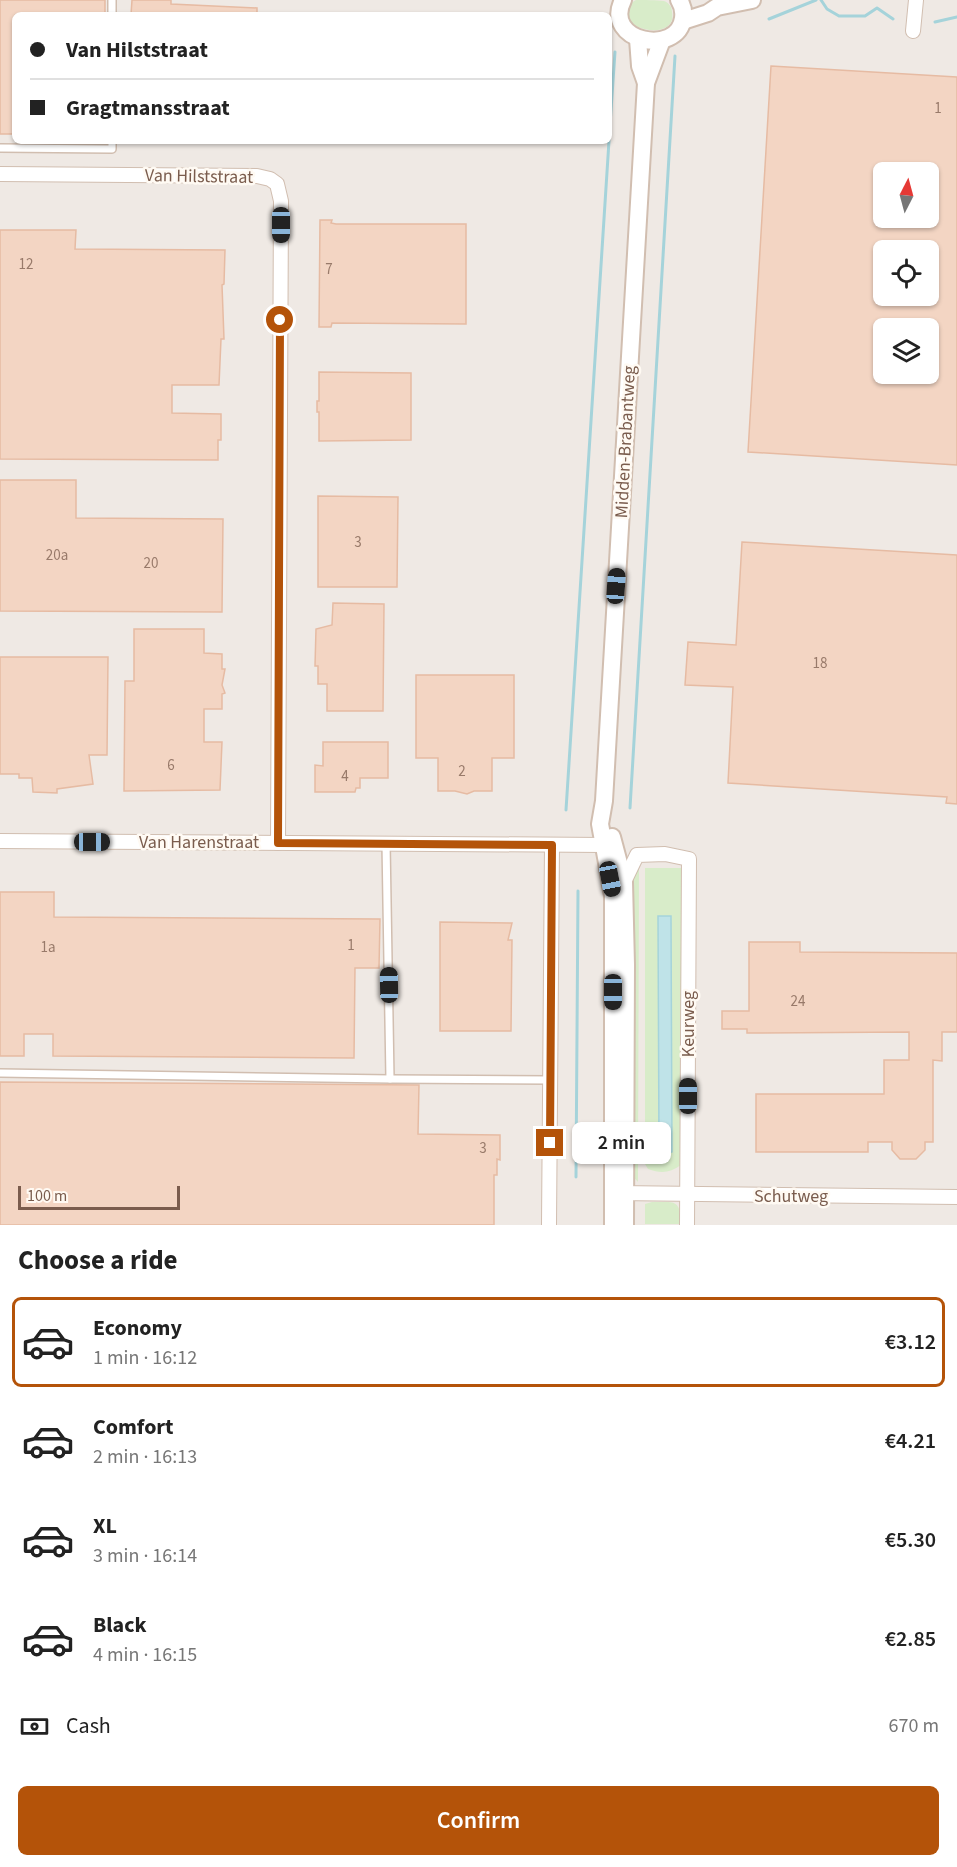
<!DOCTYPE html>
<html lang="en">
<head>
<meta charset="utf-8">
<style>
	:root { --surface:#fff; --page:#f2f2f2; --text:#222; --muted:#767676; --line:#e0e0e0; --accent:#b45309 }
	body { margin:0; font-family:"Source Sans 3",sans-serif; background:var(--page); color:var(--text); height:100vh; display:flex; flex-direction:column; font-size:22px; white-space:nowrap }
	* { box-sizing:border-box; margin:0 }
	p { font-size:20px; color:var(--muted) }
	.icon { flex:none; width:33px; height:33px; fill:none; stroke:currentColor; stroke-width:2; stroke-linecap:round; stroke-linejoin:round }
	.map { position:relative; height:1225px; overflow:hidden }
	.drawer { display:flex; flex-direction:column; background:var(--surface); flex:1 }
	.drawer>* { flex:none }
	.guide { position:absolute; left:12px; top:12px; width:600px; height:132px; border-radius:9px; box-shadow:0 2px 4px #0004; display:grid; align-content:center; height:132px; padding:0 18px; background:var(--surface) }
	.needle { width:39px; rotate:6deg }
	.buttons { position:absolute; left:873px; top:162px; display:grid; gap:12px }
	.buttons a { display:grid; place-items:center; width:66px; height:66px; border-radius:9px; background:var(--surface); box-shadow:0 2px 4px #0004; font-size:30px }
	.scale { position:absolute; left:18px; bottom:15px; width:162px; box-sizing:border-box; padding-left:6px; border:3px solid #7a5c4d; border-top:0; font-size:16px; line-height:21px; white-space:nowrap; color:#7a5c4d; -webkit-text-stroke:4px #fffaf3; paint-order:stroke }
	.end { position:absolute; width:27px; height:27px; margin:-14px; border:8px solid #b45309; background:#fff; box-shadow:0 0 0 3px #fff }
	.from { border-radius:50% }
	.bubble { position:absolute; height:42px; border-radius:9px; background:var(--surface); box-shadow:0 2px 4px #0004; font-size:20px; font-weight:600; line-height:42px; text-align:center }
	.car { position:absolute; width:18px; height:36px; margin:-18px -9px; border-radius:8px; box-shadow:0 0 4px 2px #0007; background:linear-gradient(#222 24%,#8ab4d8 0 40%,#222 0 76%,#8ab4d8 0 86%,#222 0) }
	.guide b { display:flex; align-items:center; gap:21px; height:57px; font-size:22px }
	.guide b+b { border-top:2px solid var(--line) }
	.guide i { width:15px; height:15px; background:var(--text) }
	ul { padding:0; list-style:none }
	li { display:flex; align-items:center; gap:18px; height:90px; margin:0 12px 9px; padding:0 6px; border:3px solid transparent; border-radius:9px }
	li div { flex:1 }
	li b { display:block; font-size:22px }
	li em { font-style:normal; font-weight:600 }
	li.selected { border-color:var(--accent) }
	li>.icon { width:54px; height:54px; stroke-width:1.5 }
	h2 { padding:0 18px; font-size:27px; line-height:72px }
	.pay { display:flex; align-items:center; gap:15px; height:66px; padding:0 18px; font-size:22px }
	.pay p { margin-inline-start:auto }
	.cta { display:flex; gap:12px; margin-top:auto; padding:12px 18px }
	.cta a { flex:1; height:69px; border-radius:9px; background:var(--accent); color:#fff; font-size:24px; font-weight:600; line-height:69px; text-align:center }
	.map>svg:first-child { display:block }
</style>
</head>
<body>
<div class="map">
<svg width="957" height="1225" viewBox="0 0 957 1225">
	<rect width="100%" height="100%" fill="#fdf6ec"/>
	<path fill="#efe9e4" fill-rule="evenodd" d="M0,0H957V1225H0ZM15,15H609V141H15ZM884,172H928V218H884ZM884,250H928V296H884ZM884,328H928V374H884Z"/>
	<g fill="#d8ecc9">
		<path d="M636,0C644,0 657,0 664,1C669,3 672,7 672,12C677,37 635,34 627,17L631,3Z"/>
		<path d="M639,866L638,1182L631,1174L630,873Z"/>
		<path d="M645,868H684L681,1165C670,1173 661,1174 648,1169L645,1164Z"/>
		<path d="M652,1202C676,1202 680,1199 681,1224H645V1204Z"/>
	</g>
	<path fill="#bfe3e8" stroke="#a5d3da" stroke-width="1.5" d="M658,916H671L672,1152L663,1154L659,1151Z"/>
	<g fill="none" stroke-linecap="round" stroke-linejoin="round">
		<g stroke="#a5d3da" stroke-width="3">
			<path d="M821,0L827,9L839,16H865L877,8L893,19"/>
			<path d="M769,19L816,0"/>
			<path d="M935,22L957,17"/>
			<path d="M609,139L615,52"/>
			<path d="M630,808L675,56"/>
			<path d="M566,810L609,141"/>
			<path d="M576,1177L578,891"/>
		</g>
	</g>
	<g fill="#f3d5c3" stroke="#e6bba3" stroke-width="1.5" fill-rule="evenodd">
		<path d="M0,0H105V15H15V134H0Z"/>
		<path d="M132,0H171V4L257,8V15H131Z"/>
		<path d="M771,66L957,77V465L748,452ZM884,172H928V218H884ZM884,250H928V296H884ZM884,328H928V374H884Z"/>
		<path d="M320,220H332L331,223L336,224H466V324L332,323L331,327H319Z"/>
		<path d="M0,230H76L75,249L225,250L224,284L222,285L224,339H221L219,385H172V413L221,414V440H218V460L0,459Z"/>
		<path d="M319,372L411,373V440L319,441V412H317V401H319Z"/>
		<path d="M0,480H76V518L223,519L222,612L0,611Z"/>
		<path d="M318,496L398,497L397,587H318Z"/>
		<path d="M742,542L957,555V804L946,803L947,797L728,783L733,687L685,685L688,642L736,645Z"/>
		<path d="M333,603L384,604L383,711H327V684H318V666H315L316,629L332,625Z"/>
		<path d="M134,629H204V653L222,654V669H225L222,685L225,693L222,694V709H204V742H222L220,790L124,791L125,681H134Z"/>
		<path d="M0,657H108L107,755H89L93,784L57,789V793L33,792L32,778H19V774H0Z"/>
		<path d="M416,675H514V758H492V791H474L467,794L455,791H438V758H416Z"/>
		<path d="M323,742H388V778H360V788H356L355,792H315V765L323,766Z"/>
		<path d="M0,892H54V917L380,919L379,968H355L354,1058L53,1056V1034H24V1056H0Z"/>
		<path d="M440,922L512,923L508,940H512L511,1031H440Z"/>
		<path d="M749,942H800V952L957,953V1032H942V1061L933,1060V1142H925V1150L916,1159H900L892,1150V1142H868V1152H756V1094H884V1060H909V1032L747,1033V1029H722V1011H749Z"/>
		<path d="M0,1082L419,1085L418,1134L500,1135V1160L497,1159V1175H494V1225H0Z"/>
	</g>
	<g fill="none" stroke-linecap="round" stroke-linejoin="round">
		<g stroke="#d1beb0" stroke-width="10">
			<g id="service">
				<path d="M112,15V0"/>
				<path d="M0,148L112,149V141"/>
				<path d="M386,843L390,1079"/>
				<path d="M0,1073L390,1079L550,1080"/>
			</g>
		</g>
		<g stroke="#d1beb0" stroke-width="16">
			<g id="minor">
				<path d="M913,31L916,0"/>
				<path d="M0,174L257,176L270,179L277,184L281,201L278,843"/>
				<path d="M0,841L603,845L613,844"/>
				<path d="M624,882L637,855L665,854L689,859L687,1225"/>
				<path d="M616,1193L957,1197"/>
				<path d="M549,1225L552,845"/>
			</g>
		</g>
		<g stroke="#d1beb0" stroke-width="20">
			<g id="tertiary">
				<path d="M623,0C602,42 678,57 683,18C684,11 683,6 679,0"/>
				<path d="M683,21L708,13L717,7L752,0"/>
				<path d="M638,39L640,66L646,83"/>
				<path d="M612,837L624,882L626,965L625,1225"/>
				<path d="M613,1225V896L600,824L604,801L646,83L662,40"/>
			</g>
		</g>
		<use href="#service" stroke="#fff" stroke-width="7"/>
		<use href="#minor" stroke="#fff" stroke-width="14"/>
		<use href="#tertiary" stroke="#fff" stroke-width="16"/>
	</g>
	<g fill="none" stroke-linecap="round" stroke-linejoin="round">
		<path stroke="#b45309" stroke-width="8" d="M280,320L278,843L552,845L550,1143"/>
	</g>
	<g text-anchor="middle" stroke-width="5" stroke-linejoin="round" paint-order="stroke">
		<g font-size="15" fill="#987a6a">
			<text x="938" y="113">1</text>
			<text x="26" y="269">12</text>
			<text x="329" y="274">7</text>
			<text x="358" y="547">3</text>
			<text x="57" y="560">20a</text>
			<text x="151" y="568">20</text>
			<text x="820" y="668">18</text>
			<text x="171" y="770">6</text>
			<text x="462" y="776">2</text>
			<text x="345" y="781">4</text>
			<text x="351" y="950">1</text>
			<text x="48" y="952">1a</text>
			<text x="798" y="1006">24</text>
			<text x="483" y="1153">3</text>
		</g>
		<g font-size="18" fill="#7a5c4d" stroke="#fffaf3">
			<text transform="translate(199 176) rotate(1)" y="6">Van Hilststraat</text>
			<text transform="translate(625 442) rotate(-87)" y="6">Midden-Brabantweg</text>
			<text x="199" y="848">Van Harenstraat</text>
			<text transform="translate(688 1024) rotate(-90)" y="6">Keurweg</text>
			<text x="791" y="1202">Schutweg</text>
		</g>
	</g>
</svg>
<div class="buttons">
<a><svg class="needle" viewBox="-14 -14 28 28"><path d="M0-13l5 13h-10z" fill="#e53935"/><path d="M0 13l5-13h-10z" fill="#767676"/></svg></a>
<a><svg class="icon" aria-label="locate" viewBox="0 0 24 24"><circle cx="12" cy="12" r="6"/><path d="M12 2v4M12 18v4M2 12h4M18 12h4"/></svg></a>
<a><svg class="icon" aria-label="layers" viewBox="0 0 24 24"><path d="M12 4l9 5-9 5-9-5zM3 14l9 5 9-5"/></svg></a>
</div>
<div class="scale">100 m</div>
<i class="end from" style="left:280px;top:320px"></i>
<i class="end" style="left:550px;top:1143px"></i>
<div class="bubble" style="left:572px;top:1122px;width:99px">2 min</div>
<i class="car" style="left:281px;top:225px;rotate:180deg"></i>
<i class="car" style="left:616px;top:586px;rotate:4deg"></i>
<i class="car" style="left:92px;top:842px;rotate:90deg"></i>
<i class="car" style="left:610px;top:879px;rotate:169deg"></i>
<i class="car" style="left:389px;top:985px;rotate:359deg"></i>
<i class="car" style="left:613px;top:992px;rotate:180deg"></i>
<i class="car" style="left:688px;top:1096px;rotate:0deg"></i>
<div class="guide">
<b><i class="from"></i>Van Hilststraat</b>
<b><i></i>Gragtmansstraat</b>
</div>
</div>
<section class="drawer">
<h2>Choose a ride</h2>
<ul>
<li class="selected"><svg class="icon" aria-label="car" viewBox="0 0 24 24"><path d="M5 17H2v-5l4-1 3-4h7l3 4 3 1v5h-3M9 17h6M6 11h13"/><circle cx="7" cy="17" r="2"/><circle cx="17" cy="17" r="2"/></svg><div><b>Economy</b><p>1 min · 16:12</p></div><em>€3.12</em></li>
<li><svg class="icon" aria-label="car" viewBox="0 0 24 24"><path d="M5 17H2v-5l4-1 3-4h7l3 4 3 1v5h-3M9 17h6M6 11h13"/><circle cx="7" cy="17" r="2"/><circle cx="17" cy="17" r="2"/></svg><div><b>Comfort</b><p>2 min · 16:13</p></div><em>€4.21</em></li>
<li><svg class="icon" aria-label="car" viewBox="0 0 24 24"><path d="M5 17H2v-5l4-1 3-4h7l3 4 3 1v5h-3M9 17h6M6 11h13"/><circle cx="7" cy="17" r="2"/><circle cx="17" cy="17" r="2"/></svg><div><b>XL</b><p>3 min · 16:14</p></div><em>€5.30</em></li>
<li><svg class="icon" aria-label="car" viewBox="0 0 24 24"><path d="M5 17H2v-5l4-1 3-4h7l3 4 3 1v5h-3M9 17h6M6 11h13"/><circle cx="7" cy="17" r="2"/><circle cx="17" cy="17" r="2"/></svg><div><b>Black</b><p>4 min · 16:15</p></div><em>€2.85</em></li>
</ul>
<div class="pay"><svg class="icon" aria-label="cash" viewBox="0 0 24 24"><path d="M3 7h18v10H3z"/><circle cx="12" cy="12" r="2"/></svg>Cash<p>670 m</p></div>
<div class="cta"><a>Confirm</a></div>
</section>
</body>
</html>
